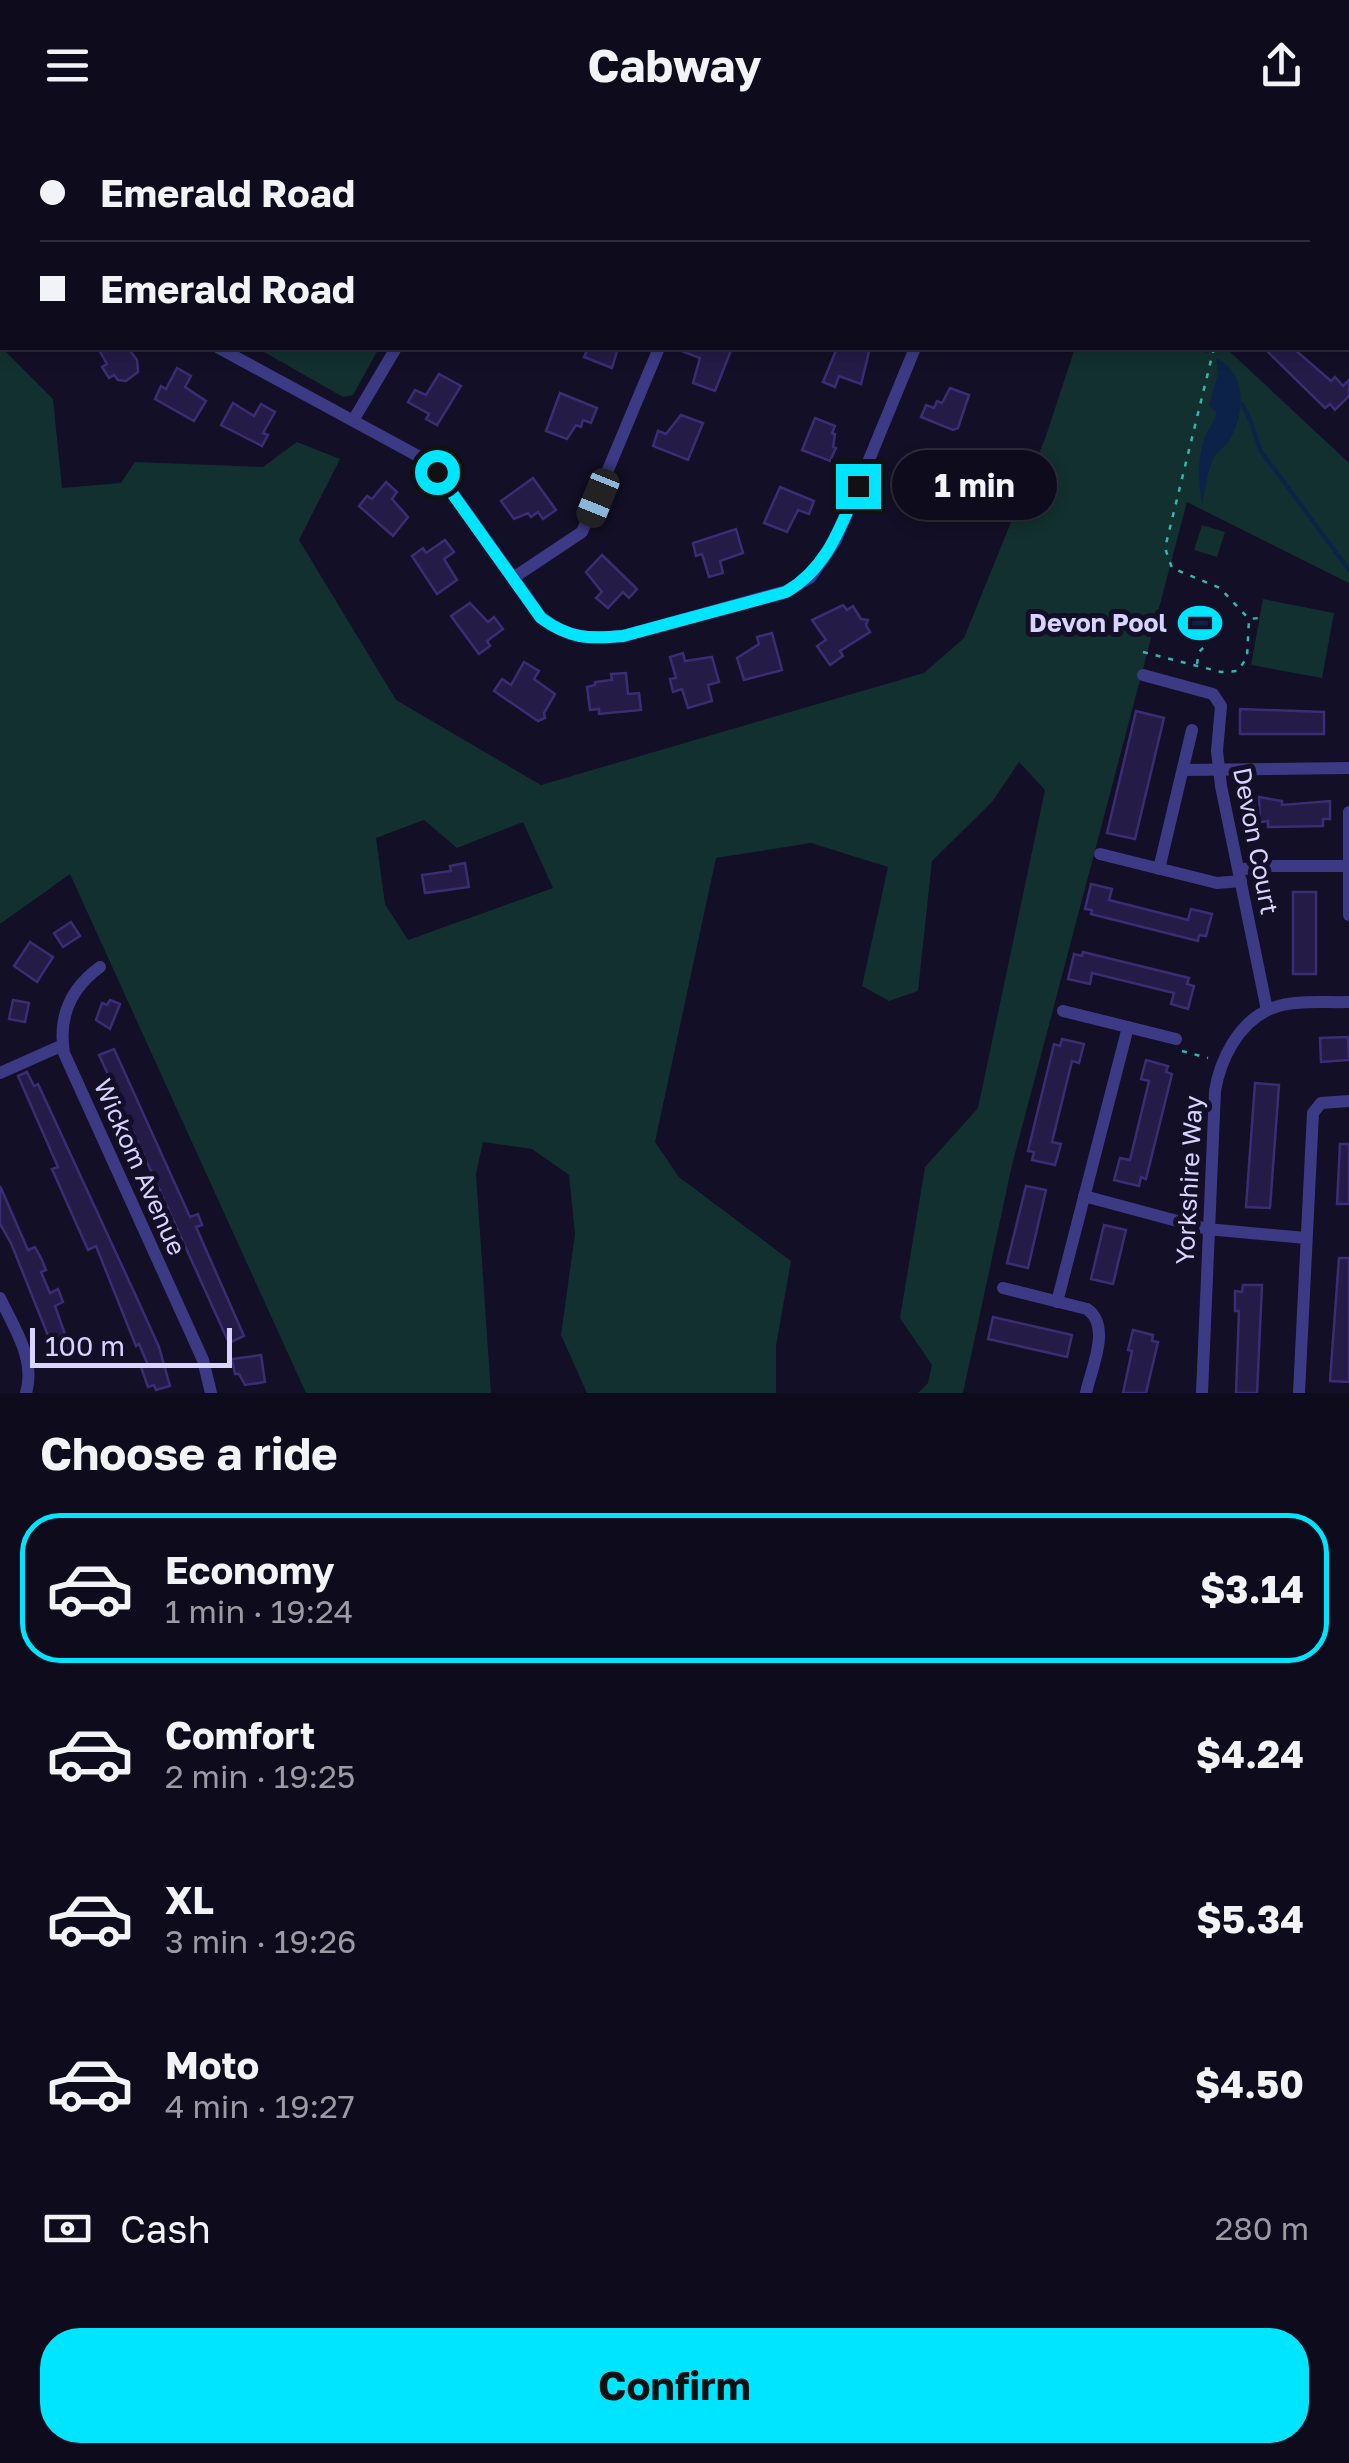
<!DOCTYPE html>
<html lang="en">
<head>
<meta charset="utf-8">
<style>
	:root { --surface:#0e0b1c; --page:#1c1929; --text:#f1f3f6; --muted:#9b9ba3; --line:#2e2b3b; --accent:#00e5ff }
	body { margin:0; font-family:"Golos Text",sans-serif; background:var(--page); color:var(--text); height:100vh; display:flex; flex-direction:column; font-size:38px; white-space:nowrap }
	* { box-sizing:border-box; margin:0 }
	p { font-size:32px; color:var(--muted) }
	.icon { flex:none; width:55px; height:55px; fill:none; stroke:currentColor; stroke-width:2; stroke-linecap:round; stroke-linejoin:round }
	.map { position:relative; height:1263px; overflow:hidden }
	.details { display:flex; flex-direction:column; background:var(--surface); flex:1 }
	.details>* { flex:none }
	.hud { position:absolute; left:0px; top:0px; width:1350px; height:220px; box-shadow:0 5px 15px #0003,0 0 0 2px var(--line); display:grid; align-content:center; height:220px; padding:0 40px; background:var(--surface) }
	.scale { position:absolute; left:30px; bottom:25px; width:202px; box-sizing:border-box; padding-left:10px; border:5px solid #d9d4ff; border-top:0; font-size:28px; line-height:35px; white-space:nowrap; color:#d9d4ff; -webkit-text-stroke:8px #130f26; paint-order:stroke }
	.end { position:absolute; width:45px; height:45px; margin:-22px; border:12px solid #00e5ff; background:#111; box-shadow:0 0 0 5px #111 }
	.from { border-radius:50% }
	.bubble { position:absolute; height:70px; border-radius:35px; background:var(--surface); box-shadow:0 5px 15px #0003,0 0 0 2px var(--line); font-size:32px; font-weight:700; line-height:70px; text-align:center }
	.car { position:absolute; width:30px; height:60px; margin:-30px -15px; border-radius:12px; box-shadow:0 0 8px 2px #0007; background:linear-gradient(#222 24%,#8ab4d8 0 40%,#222 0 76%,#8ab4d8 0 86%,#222 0) }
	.hud b { display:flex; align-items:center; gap:35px; height:95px; font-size:38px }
	.hud b+b { border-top:2px solid var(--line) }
	.hud i { width:25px; height:25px; background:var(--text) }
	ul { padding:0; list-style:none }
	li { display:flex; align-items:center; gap:30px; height:150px; margin:0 20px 15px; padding:0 20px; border:5px solid transparent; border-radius:40px }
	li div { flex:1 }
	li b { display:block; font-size:38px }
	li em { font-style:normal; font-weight:700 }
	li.current { border-color:var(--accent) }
	li>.icon { width:90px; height:90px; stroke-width:1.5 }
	h2 { padding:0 40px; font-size:45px; line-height:120px }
	.pay { display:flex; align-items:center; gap:25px; height:110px; padding:0 40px; font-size:38px }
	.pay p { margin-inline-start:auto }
	.primary-button { display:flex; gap:20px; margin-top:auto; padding:20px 40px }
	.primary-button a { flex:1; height:115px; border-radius:40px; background:var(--accent); color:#111; font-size:40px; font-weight:700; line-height:115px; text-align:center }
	header { display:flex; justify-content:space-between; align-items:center; height:130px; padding:0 40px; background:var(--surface); font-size:45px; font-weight:700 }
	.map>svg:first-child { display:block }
</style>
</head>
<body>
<header><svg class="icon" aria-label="menu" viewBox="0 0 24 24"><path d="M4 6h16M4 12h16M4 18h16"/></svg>Cabway<svg class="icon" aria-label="share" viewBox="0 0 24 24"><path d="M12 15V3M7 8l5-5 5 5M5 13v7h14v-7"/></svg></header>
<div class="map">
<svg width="1349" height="1263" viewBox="0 0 1349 1263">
	<rect width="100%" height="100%" fill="#130f26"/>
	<g fill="#12302f" fill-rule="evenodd">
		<path d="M0,172L2,218L53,269L62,358L121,353L135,332L263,337L297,312L340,329L299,410L396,570L541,655L924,543L964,508L1046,306L1075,218H1226L1349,333V453L1187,372L1012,1035L963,1263H918L928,1253L932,1235L900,1188L925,1037L978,978L1045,660L1019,632L992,672L932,731L918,861L889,871L862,856L888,737L811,713L716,728L655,1012L679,1047L791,1131L776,1216V1263H587L561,1205L575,1104L569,1045L532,1019L483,1012L476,1044L491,1263H306L70,744L0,794ZM424,690L457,718L523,692L553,758L408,810L385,774L376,708Z"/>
		<path d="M257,218H379L353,265L343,267Z"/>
		<path d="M1202,395L1225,402L1217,427L1194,420Z"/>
		<path d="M1263,469L1334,483L1322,548L1251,535Z"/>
	</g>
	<g fill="#0c2248">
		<path d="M1216,228C1248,243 1245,285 1229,311C1225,318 1216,322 1213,329C1207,342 1205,361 1202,375C1199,352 1196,325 1207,303C1211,294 1215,292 1216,282L1209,276L1218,243Z"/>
		<path d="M1187,477L1200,489L1214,486L1219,492L1217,502L1186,507L1181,500L1180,484Z"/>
	</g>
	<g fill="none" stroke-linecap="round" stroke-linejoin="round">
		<g stroke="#0c2248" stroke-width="4">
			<path d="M1237,2V0"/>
			<path d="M1282,2V0"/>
			<path d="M1205,218L1207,221"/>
			<path d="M1241,273C1252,287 1253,304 1261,321L1349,440"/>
		</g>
	</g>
	<g fill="#241b47" stroke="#3b2d73" stroke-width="2.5">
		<path d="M98,218H128L137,230L138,242L126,251L118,250L114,245L109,248L102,237L107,234Z"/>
		<path d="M588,218H618L612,238L584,227Z"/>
		<path d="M674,218H732L715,261L693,253L700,228Z"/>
		<path d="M837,218H865L864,220L869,222L861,254L839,246L835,257L823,252Z"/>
		<path d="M1264,218H1293L1331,251L1335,247L1343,256L1349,250V266L1335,280L1330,274L1325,278Z"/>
		<path d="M177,238L191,246L185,257L206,271L194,291L155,269L161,256L166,259Z"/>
		<path d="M439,244L461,256L437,295L426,289L429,284L408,272L415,260L426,265Z"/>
		<path d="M950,258L969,265L958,298L953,300L921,287L926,275L934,278L937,271L942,273Z"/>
		<path d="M560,263L597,278L591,293L583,290L581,297L576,295L567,309L546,301Z"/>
		<path d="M233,273L254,286L261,274L275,282L263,303L268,305L262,316L221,295Z"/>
		<path d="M681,285L703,293L688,330L653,316L658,301L666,304Z"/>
		<path d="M815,288L835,296L832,303L835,304L833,317L836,318L830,331L802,320Z"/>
		<path d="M533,348L556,380L543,389L538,382L531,387L528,383L514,389L501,371Z"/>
		<path d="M386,352L397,362L392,369L408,387L393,406L359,376L367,366L372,369Z"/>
		<path d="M780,357L814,371L809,384L798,380L787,402L764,393Z"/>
		<path d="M736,399L743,423L720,431L723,443L709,447L702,424L696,426L693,413Z"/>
		<path d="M445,410L454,422L444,429L457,450L437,464L412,426L423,418L426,423Z"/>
		<path d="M602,425L637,459L629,468L623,462L608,478L596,468L602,462L586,442Z"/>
		<path d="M470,473L488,492L494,487L503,499L487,511L490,516L479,524L451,486Z"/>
		<path d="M843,475L847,480L853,476L861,489L868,490L866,495L870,502L840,521L843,526L830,535L817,516L826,510L812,490Z"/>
		<path d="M772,503L782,540L744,550L737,528L759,514L757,507Z"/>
		<path d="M683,523L685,531L712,527L719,552L708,555L712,571L688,578L682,559L673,562L670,549L676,548L670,527Z"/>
		<path d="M524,532L539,541L534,549L555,564L544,583L545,588L538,591L494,561L502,549L511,555Z"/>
		<path d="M626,543L628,564L639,563L641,580L599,584V579L590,580L587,557L595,555V552L612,550L611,544Z"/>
		<path d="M1240,579L1324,582V604H1240Z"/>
		<path d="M1136,581L1164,588L1135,709L1107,703Z"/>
		<path d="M1259,667L1282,671V675L1330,671V689H1323V696L1268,697V691L1260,692Z"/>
		<path d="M465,733L469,757L425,763L422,745L451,741L450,736Z"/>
		<path d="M1091,754L1112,759L1109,770L1188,790L1191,779L1212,784L1206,806L1199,805L1198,811L1091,784L1092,780L1085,779Z"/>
		<rect x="1293" y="762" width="23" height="82"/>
		<path d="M71,792L80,806L63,817L54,803Z"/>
		<path d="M30,812L53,827L37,852L14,836Z"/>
		<path d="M1083,822L1189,848L1187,854L1194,856L1188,879L1171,874L1174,863L1092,843L1090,854L1068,849L1074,824L1082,826Z"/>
		<path d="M13,870L29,873L25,892L9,889Z"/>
		<path d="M110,870L120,874L110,899L96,890L102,873L107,875Z"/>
		<path d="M1348,907L1349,930L1321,932L1320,908Z"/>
		<path d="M1062,909L1084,914L1079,933L1072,931L1052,1012L1061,1014L1055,1035L1032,1030L1034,1022L1028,1021L1054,914L1060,916Z"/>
		<path d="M114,919L190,1087L198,1084L202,1095L196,1097L244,1206L229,1213L122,977L118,979L112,966L117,964L99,925Z"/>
		<path d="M1146,930L1168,936L1166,942L1172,944L1146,1049L1141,1047L1139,1056L1114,1050L1120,1028L1130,1030L1149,951L1141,949Z"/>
		<path d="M27,942L34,956L38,954L135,1164L159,1217L170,1256L156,1260L154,1255L148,1257L141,1237L148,1235L139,1214L136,1216L96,1116L88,1120L52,1039L58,1037L18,946Z"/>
		<path d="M1255,953L1279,955L1270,1078L1246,1077Z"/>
		<path d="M1340,1014H1349V1074H1337Z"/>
		<path d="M0,1056L28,1120L35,1117L42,1130L46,1140L41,1142L50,1163L58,1159L63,1172L55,1176L70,1218L55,1223L11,1113L0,1094Z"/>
		<path d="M1026,1056L1046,1060L1028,1138L1007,1133Z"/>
		<path d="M1104,1095L1126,1100L1113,1154L1091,1149Z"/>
		<path d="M1339,1128H1349V1252L1330,1251Z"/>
		<path d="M1243,1155H1262L1257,1263H1236L1239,1181H1235V1161L1242,1162Z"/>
		<path d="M993,1187L1072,1205L1067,1227L988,1209Z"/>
		<path d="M1133,1200L1153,1205L1152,1211L1158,1212L1146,1263H1123L1132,1221L1128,1220Z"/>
		<path d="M261,1225L265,1252L245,1255L239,1244H235L232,1229Z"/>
	</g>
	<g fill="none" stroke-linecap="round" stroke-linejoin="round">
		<g stroke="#2fb8b0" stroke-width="2.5" stroke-dasharray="5 8" stroke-linecap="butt">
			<path d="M1214,218L1165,418L1172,438L1220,458L1249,489"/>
			<path d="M1143,522L1221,542L1238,541L1247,527L1249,489L1259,488"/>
			<path d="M1197,534L1199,522L1204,517"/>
			<path d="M1182,921L1208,928"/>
		</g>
		<g stroke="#3d3a85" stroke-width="12">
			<path d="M59,0L62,2"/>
			<path d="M260,2L262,0"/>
			<path d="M491,2L493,0"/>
			<path d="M753,2L754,0"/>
			<path d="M1022,2L1023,0"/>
			<path d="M1348,142L1349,140"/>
			<path d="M1348,213L1349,215"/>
			<path d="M219,218L418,326L437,341L541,487C570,509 588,509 623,506L786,461L810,448L836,410L915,218"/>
			<path d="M354,289L396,218"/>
			<path d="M513,448L582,402L659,218"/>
			<path d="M1143,545L1213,564L1221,576L1217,621L1221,656L1267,880"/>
			<path d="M1183,640L1349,638"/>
			<path d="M1349,682V785"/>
			<path d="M1100,724L1217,753L1241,751"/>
			<path d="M1159,739L1192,600"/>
			<path d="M1239,740L1262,736H1347"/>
			<path d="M100,837C71,858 58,887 64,923L203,1230L211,1263"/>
			<path d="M1063,881L1176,909"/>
			<path d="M0,943L63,915"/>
			<path d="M1084,1066L1207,1099L1306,1108"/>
			<path d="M1003,1158L1087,1179C1112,1196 1091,1239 1086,1263"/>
			<path d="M0,1168C14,1198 36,1229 26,1263"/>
			<path d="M1057,1172L1128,897"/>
			<path d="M1202,1263L1215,961C1220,930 1238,893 1270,879C1293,869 1325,873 1349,872"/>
			<path d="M1299,1263L1313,983L1321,973L1349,971"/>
		</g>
	</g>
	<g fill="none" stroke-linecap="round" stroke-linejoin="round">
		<path stroke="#00e5ff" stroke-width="12" d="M437,342L541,488C570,509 588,509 623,506L786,462C827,438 840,398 858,356"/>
	</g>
	<defs>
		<g id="stadium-bare" transform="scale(3.45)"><path d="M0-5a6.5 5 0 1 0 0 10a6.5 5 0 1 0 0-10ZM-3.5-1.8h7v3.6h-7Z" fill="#00e5ff" stroke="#130f26" stroke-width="2.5" paint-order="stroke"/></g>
	</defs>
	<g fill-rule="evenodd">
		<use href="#stadium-bare" x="1200" y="493"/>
	</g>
	<g text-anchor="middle" stroke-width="10" stroke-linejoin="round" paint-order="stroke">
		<g font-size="25" font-weight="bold" fill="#d9d4ff" stroke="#130f26" text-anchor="end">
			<text x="1167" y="502">Devon Pool</text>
		</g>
		<g font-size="25" fill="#d9d4ff" stroke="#130f26">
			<text transform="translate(1256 711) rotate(79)" y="9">Devon Court</text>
			<text transform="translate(140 1037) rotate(66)" y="9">Wickom Avenue</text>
			<text transform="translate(1189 1050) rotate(-87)" y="9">Yorkshire Way</text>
		</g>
	</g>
</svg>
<div class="scale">100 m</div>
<i class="end from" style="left:437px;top:342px"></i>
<i class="end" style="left:858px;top:356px"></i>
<div class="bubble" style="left:892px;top:320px;width:165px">1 min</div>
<i class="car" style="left:598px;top:368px;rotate:202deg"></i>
<div class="hud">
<b><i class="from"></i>Emerald Road</b>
<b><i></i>Emerald Road</b>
</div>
</div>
<section class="details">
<h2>Choose a ride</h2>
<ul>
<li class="current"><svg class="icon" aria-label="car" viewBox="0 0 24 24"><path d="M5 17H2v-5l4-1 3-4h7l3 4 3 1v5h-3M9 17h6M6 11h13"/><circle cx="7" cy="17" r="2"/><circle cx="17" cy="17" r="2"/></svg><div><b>Economy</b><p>1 min · 19:24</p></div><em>$3.14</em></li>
<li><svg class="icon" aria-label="car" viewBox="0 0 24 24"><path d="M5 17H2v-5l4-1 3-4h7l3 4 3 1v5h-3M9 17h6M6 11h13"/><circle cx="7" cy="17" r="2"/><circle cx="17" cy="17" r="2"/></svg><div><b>Comfort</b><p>2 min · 19:25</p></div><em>$4.24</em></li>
<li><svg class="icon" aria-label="car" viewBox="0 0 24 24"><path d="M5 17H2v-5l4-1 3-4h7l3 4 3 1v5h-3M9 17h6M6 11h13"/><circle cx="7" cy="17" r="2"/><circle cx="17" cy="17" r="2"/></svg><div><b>XL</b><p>3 min · 19:26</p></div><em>$5.34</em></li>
<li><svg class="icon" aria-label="car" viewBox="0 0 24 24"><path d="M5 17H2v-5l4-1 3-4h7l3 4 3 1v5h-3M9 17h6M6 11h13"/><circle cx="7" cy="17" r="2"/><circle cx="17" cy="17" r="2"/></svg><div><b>Moto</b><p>4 min · 19:27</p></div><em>$4.50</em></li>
</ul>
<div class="pay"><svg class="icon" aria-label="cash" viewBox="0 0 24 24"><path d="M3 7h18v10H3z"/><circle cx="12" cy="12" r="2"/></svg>Cash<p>280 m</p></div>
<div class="primary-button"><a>Confirm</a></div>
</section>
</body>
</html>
